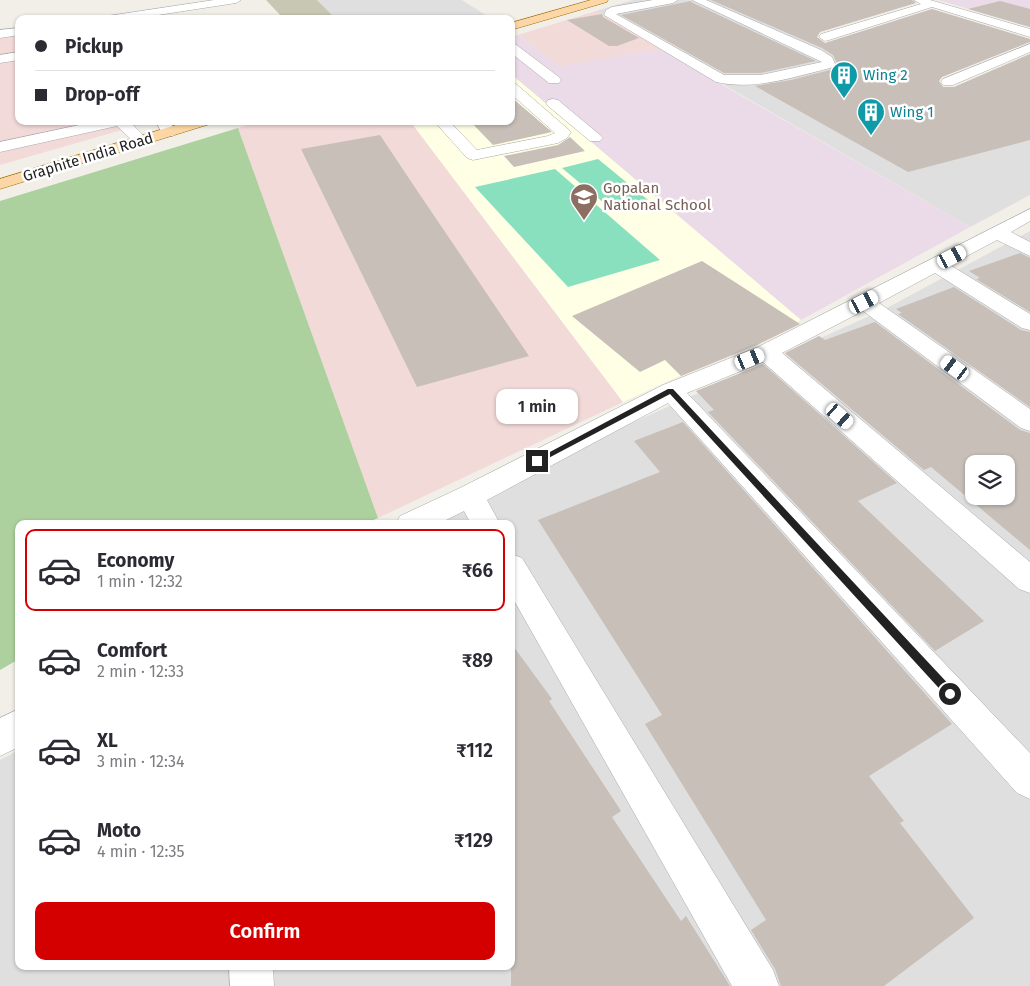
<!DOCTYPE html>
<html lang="en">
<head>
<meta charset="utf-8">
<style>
	:root { --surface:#fff; --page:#f7f7f7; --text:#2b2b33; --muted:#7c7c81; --line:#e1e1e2; --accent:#d40000 }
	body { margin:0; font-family:"Fira Sans",sans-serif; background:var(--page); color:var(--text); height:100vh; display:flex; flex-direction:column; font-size:19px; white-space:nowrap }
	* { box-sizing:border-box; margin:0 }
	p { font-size:16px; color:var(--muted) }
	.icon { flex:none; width:28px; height:28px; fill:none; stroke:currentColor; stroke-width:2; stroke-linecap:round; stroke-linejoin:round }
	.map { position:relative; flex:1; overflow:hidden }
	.drawer { position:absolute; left:15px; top:520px; width:500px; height:450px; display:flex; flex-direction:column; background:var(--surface); border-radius:10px; box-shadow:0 1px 4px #0004 }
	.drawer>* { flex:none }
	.top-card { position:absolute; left:15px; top:15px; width:500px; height:110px; border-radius:10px; box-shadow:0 1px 4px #0004; display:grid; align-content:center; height:110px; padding:0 20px; background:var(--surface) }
	.controls { position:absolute; left:965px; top:455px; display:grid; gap:10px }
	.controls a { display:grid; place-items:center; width:50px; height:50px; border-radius:10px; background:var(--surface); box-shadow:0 1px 4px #0004; font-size:25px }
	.end { position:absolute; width:22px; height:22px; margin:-11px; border:6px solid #222; background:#fff; box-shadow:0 0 0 2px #fff }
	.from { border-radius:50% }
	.bubble { position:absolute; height:35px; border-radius:10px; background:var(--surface); box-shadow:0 1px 4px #0004; font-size:16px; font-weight:600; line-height:35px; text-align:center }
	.car { position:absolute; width:15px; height:30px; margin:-15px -8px; border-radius:6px; box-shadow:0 0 4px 1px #0007; background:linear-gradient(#fff 24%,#345 0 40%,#fff 0 76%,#345 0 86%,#fff 0) }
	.top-card b { display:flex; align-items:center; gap:18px; height:48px; font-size:19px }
	.top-card b+b { border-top:1px solid var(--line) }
	.top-card i { width:12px; height:12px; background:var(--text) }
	ul { padding:9px 0 0; list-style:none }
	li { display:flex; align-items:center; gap:15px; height:82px; margin:0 10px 8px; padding:0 10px; border:2px solid transparent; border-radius:10px }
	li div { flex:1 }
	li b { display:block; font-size:19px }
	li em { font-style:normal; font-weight:600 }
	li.active { border-color:var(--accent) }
	li>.icon { width:45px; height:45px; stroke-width:1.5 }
	.action { display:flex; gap:10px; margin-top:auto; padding:10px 20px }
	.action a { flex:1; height:58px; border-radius:10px; background:var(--accent); color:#fff; font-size:20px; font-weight:600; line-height:58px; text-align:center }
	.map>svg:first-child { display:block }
</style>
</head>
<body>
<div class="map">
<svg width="1030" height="986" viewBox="0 0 1030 986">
	<rect width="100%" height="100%" fill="#f2efe9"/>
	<g fill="#e0dfdf" fill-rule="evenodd">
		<path d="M317,0H462L492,19H336Z"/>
		<path d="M633,0H726L1030,133V195L970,227L596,11Z"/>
		<path d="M1030,231V986H0V760L19,750V966H511V524H439L596,439L885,309ZM974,464H1006V496H974Z"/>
	</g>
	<g fill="#f2dad9">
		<path d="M596,11L660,49L560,67L518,35Z"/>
		<path d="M19,34V121H153L0,165V37Z"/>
		<path d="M258,121H410L623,402L378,518L238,128Z"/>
	</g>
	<g fill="#ebdbe8">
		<path d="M938,0H1030V27Z"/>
		<path d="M518,35L560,66L660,49L970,227L801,320L511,74V37Z"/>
	</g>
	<path fill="#ffffe5" d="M511,74L801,320L623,402L410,121H511Z"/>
	<path fill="#c7c7b4" d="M266,0H317L336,19H284Z"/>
	<path fill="#add19e" d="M238,128L378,518L363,524H19V659L0,670V201Z"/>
	<g fill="#88e0be">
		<path d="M598,159L648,200L611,209L562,168Z"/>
		<path d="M555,169L660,260L568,287L475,187Z"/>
	</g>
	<g fill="#c7bfb8" fill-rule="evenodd">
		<path d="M711,0H912L916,3L820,32L817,37L825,43L932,9L1030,39V42L942,77L939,81L943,87H954L1030,54V140L908,172L755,86L791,80L834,69L837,63L833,55L822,48Z"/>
		<path d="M691,1V2L816,61L761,73H724L621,15Z"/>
		<path d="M1000,1L1030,9V27L968,9Z"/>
		<path d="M602,14L603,17L639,38L617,46H609L567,20Z"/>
		<path d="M511,97L552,132L493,145L470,121H511Z"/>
		<path d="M380,135L414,186L529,356L417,387L301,149Z"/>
		<path d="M570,137L585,151L514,167L504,156L558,145Z"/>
		<path d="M1020,253L1030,258V312L976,279L980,278L969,271Z"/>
		<path d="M702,261L800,324L757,345L681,376L665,360L640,372L572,316Z"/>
		<path d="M954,287L1021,330L1030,332V407L898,314L902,313L896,309Z"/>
		<path d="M875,322L1020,430L1030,433V550L931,467L924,470L785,353L819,336L825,340ZM974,464H1006V496H974Z"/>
		<path d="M763,364L897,483L858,501L984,621L935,651L708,412L714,410L696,391Z"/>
		<path d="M683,422L952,724L869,776L904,821L900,823L974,918L884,986H781L775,969L751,930L766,920L645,724L662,715L538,520L660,472L634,441Z"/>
		<path d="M511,643L552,699L549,701L621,811L612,817L681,921L686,916L730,986H511Z"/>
	</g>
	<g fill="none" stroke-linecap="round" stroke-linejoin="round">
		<g stroke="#a9a9a9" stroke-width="1">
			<g id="minor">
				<path d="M214,0H241L236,3L132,19H103L108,16Z"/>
				<path d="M653,0H678L673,3L616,14L724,75H761L822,62L692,0H706L821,50L832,57L835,64L834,67C797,76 755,91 716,82L604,15L606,10L612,7Z"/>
				<path d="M914,0H930L1030,29V37L932,7L829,40L825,41L819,37L821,34L921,4Z"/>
				<path d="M19,28V35L0,38V30Z"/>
				<path d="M511,43L515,44L559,77L561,80L559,83H549L511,53Z"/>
				<path d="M1030,44V52L953,85H943L941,82L943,79Z"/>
				<path d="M19,52V60L0,63V55Z"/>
				<path d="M511,83L516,84L568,129L571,132L567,138L558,143L473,160L467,158L434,121H449L477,150L548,136L555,133L511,94Z"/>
				<path d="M553,99L558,100L600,135L603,138L600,141H590L548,106L546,103L548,100Z"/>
				<path d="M98,121H129L149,141L146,144H136L117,126L0,152V142Z"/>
				<path d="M156,121H170L176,133L173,136H163Z"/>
				<path d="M1030,209V221L1011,232L1030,242V256L997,240L950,265L1030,314V330L1022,328L935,273L879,303L1030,409V431L1021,428L863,311L782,353L1030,562V593L1019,589L763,362L687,393L1030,753V799L1017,793L668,403L487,500L500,524H471L464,511L438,524H396L400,516L460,488L663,385L758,347Z"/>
				<path d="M511,554L522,558L773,970L779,986H732L511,595Z"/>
				<path d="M19,709V747L0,756V718Z"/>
				<path d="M229,966H273L274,986H230Z"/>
			</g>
		</g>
		<g stroke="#a06b00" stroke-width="1">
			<g id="major">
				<path d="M591,0H608L607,2L511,30V23Z"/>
				<path d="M189,121H212L210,124L0,189V179Z"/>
			</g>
		</g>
		<use href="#minor" fill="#fff" fill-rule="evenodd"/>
		<use href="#major" fill="#fcd6a4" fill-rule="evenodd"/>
	</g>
	<path fill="#222" d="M668,389H673L954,690V697H947L670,394L539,463H534L533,461Z"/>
	<defs>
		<g id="building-pin" transform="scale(1.4375)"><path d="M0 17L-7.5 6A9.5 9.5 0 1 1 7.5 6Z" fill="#0f9aa8" stroke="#fff"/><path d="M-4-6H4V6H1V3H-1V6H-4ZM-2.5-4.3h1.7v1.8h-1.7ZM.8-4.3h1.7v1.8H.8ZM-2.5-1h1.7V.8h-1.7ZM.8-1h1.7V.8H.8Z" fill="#fff"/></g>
		<g id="school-pin" transform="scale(1.4375)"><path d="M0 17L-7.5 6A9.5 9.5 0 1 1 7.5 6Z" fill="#8d6e63" stroke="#fff"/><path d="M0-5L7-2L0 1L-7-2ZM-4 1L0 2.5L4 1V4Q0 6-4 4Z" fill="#fff"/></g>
	</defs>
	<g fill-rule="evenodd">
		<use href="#building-pin" x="844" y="75"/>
		<use href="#building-pin" x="871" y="112"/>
		<use href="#school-pin" x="584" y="197"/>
	</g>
	<g text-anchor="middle" stroke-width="5" stroke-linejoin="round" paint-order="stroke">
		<g font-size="15" fill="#0d838f" stroke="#fff" text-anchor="start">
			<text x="863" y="80">Wing 2</text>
			<text x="890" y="117">Wing 1</text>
		</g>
		<g font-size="15" fill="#222" stroke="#fff">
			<text transform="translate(88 157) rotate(-17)" y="5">Graphite India Road</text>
		</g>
		<g font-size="15" fill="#785e54" stroke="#fff" text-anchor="start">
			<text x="603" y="193">Gopalan<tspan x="603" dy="17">National School</tspan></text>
		</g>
	</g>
</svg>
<div class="controls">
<a><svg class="icon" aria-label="layers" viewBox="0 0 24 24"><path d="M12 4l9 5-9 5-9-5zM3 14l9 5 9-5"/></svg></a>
</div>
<i class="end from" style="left:950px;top:694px"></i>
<i class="end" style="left:537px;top:461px"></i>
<div class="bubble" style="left:496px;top:389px;width:82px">1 min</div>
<i class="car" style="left:952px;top:257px;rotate:62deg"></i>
<i class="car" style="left:864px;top:302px;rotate:63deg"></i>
<i class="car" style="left:750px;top:359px;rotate:68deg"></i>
<i class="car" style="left:955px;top:368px;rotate:306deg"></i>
<i class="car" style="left:840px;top:416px;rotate:131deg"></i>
<div class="top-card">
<b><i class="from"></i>Pickup</b>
<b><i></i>Drop-off</b>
</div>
<section class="drawer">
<ul>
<li class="active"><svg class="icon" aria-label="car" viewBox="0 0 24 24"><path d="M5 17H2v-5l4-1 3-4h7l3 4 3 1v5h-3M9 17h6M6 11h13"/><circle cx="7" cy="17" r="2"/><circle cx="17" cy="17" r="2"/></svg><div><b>Economy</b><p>1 min · 12:32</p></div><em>₹66</em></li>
<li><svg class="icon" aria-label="car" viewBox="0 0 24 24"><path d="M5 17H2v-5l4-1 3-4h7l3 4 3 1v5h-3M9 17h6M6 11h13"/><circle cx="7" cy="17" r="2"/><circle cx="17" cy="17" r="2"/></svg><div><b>Comfort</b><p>2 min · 12:33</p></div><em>₹89</em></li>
<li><svg class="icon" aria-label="car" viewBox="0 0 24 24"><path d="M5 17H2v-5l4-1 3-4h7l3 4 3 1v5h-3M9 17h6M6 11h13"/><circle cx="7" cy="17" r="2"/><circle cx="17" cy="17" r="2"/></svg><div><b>XL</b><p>3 min · 12:34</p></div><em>₹112</em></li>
<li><svg class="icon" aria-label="car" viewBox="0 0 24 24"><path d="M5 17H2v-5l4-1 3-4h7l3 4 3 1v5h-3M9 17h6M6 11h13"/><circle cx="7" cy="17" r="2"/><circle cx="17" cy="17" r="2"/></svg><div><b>Moto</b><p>4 min · 12:35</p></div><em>₹129</em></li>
</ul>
<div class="action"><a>Confirm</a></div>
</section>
</div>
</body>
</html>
